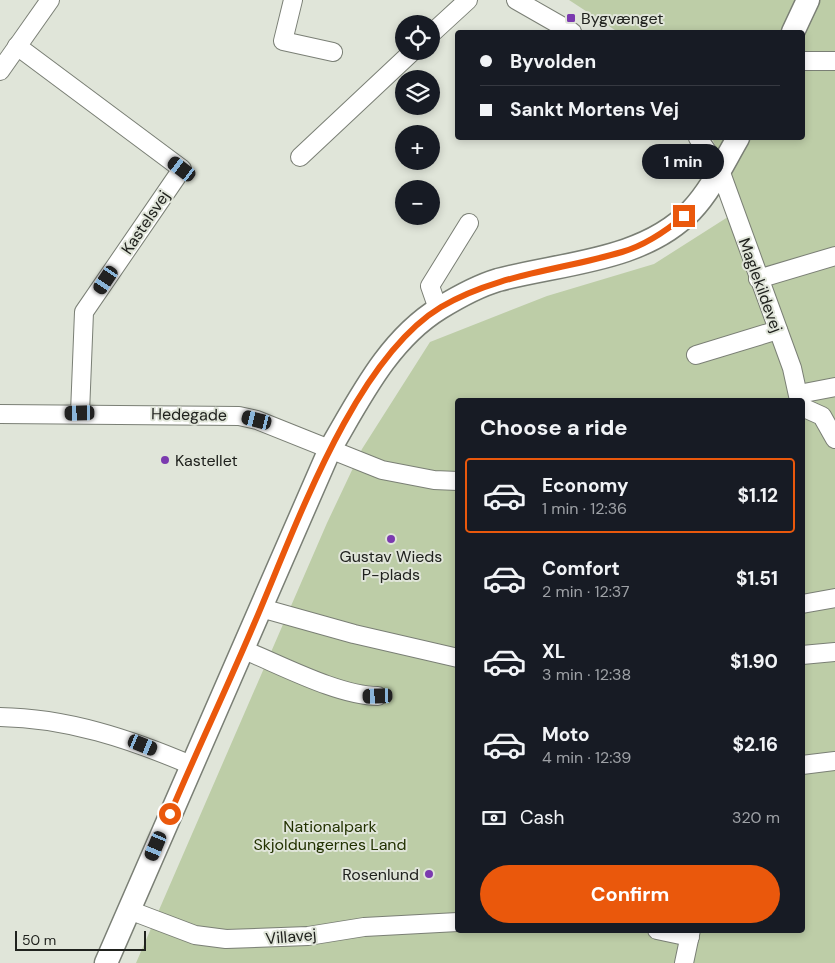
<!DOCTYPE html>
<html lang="en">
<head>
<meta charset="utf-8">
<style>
	:root { --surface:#171b24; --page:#20242c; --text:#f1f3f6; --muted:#9ea1a6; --line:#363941; --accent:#ea580c }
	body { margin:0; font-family:"DM Sans",sans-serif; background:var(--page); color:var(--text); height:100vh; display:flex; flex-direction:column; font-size:19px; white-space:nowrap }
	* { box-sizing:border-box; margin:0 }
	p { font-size:16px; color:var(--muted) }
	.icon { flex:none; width:28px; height:28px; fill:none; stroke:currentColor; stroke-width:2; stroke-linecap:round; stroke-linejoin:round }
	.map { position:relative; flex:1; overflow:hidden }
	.side { position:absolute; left:455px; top:398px; width:350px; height:535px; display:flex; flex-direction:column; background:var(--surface); border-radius:5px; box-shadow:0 2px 8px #0003 }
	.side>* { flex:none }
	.hud { position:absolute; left:455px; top:30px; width:350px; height:110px; border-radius:5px; box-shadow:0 2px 8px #0003; display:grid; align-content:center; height:110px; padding:0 25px; background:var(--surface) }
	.tools { position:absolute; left:395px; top:15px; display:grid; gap:10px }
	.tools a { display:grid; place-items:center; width:45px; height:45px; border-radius:50%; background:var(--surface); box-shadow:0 2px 8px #0003; font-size:25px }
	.scale { position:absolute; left:15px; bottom:12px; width:131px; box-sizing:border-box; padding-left:5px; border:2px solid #20221e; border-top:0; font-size:14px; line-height:18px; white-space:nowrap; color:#20221e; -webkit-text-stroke:4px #e0e5d9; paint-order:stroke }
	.end { position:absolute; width:22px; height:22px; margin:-11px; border:6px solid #ea580c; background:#fff; box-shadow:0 0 0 2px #fff }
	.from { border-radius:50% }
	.bubble { position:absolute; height:35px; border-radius:18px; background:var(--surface); box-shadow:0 2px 8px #0003; font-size:16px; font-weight:700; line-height:35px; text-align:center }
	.car { position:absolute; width:15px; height:30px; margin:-15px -8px; border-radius:6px; box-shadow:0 0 4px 1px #0007; background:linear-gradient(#222 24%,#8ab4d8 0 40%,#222 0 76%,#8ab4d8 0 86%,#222 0) }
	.hud b { display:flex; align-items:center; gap:18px; height:48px; font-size:19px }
	.hud b+b { border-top:1px solid var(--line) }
	.hud i { width:12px; height:12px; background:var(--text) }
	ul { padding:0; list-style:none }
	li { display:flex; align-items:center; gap:15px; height:75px; margin:0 10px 8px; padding:0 15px; border:2px solid transparent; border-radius:5px }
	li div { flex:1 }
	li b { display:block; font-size:19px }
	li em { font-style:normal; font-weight:700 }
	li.active { border-color:var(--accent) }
	li>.icon { width:45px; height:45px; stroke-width:1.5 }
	h2 { padding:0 25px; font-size:22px; line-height:60px }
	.pay { display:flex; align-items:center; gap:12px; height:55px; padding:0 25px; font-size:19px }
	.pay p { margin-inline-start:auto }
	.button { display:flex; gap:10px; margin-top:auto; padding:10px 25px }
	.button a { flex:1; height:58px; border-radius:30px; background:var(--accent); color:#fff; font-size:20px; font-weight:700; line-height:58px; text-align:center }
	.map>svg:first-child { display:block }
</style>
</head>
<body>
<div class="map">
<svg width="835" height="963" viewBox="0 0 835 963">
	<rect width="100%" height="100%" fill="#e0e5d9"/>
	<path fill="#bdcda7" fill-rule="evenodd" d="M569,0H835V963H136L327,523L362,449L430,342L547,296L654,264L742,208L712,138H802V32H618ZM458,400H802V930H458Z"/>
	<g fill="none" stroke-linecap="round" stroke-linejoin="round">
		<g stroke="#7a7f75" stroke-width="20">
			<g id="minor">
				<path d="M293,0L283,41L333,52"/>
				<path d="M516,0L572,32"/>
				<path d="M431,34L468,0"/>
				<path d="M17,46L182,169L84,312L80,413"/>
				<path d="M802,61H835"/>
				<path d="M0,71L50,0"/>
				<path d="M698,138L720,170L792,368L799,400"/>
				<path d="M300,157L413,51"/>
				<path d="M758,279L835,256"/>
				<path d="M438,309L430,286L469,223"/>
				<path d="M696,355L778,330"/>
				<path d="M799,394L835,387"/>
				<path d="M802,407L822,416L835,439"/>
				<path d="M0,414L239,416L257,420L382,470L434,480L458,481"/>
				<path d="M802,604L835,598"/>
				<path d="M261,608L354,634L458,658"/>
				<path d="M244,650C281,665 339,696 378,696"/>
				<path d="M802,655L835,652"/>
				<path d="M0,717C67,718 130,739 191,765"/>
				<path d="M802,765L835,761"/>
				<path d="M129,910L195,935L226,939L308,936L364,927L458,922"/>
				<path d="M657,930L690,937"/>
				<path d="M684,963L691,930"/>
			</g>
		</g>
		<g stroke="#7a7f75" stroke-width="25">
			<g id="major">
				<path d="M793,32L808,0"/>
				<path d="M106,963L330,449C360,398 388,340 440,308C458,297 478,286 498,280C562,263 643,261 691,211C711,190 724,162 738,138"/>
			</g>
		</g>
		<use href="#minor" stroke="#fff" stroke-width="18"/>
		<use href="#major" stroke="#fff" stroke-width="22"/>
	</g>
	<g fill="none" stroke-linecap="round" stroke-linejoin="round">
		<path stroke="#ea580c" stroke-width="6" d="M170,814C197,750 227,688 254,624C294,532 353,360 441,307C497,274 561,270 622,252C646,245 666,231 684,216"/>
	</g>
	<g fill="#7b3aaf" stroke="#e0e5d9" stroke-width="2">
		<rect x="566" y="13" width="10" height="10" rx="2.5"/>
		<circle cx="165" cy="460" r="5"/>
		<circle cx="391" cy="539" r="5"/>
		<circle cx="429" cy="874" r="5"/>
	</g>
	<g text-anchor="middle" stroke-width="4" stroke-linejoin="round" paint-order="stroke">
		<g font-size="16" fill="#20221e" stroke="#e0e5d9" text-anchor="start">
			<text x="581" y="24">Bygvænget</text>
			<text x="175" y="466">Kastellet</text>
			<text x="391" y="562" text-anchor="middle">Gustav Wieds<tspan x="391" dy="18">P-plads</tspan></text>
			<text x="419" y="880" text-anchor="end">Rosenlund</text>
		</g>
		<g font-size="16" fill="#20221e" stroke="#e0e5d9">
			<text transform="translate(145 222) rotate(-56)" y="6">Kastelsvej</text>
			<text transform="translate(761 285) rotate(70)" y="6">Maglekildevej</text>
			<text transform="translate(189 414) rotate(1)" y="6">Hedegade</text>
			<text transform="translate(291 936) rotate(-5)" y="6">Villavej</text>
		</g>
		<g font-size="16" fill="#223101" stroke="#e0e5d9">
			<text x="330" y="832">Nationalpark<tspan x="330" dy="18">Skjoldungernes Land</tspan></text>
		</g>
	</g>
</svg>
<div class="tools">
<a><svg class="icon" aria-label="locate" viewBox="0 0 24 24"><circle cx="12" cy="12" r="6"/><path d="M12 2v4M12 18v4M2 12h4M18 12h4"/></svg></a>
<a><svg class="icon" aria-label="layers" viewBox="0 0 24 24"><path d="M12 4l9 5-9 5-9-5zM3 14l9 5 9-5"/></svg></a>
<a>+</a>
<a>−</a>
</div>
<div class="scale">50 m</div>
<i class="end from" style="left:170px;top:814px"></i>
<i class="end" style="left:684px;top:216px"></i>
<div class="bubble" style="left:642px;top:144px;width:82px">1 min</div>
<i class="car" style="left:182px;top:169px;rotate:307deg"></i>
<i class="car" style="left:106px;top:280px;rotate:214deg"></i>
<i class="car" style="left:80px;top:413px;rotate:269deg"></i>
<i class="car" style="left:257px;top:420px;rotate:284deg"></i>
<i class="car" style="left:378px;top:696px;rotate:268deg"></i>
<i class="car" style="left:143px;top:745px;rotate:112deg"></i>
<i class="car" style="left:156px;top:846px;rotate:203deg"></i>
<div class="hud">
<b><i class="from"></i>Byvolden</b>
<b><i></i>Sankt Mortens Vej</b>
</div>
<section class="side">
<h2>Choose a ride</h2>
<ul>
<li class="active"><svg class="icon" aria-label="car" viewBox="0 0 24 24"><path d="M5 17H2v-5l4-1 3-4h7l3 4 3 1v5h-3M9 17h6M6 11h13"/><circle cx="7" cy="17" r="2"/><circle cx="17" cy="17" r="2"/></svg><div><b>Economy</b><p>1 min · 12:36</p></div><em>$1.12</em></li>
<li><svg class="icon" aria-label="car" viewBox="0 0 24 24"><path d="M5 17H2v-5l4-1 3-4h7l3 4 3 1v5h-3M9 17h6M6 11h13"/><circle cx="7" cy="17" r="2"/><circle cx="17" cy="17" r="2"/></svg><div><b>Comfort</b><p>2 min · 12:37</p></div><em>$1.51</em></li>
<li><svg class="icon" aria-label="car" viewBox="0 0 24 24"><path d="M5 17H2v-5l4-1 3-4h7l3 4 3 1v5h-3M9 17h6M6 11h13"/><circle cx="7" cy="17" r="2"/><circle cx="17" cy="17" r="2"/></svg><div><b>XL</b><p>3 min · 12:38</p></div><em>$1.90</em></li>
<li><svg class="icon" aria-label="car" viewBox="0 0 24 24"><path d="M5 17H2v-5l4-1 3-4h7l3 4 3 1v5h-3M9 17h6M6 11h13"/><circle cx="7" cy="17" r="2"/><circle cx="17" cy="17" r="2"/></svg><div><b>Moto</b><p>4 min · 12:39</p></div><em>$2.16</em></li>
</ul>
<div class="pay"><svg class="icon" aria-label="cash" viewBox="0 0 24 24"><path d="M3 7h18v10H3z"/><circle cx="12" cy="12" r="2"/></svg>Cash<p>320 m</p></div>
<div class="button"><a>Confirm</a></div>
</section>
</div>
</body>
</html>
